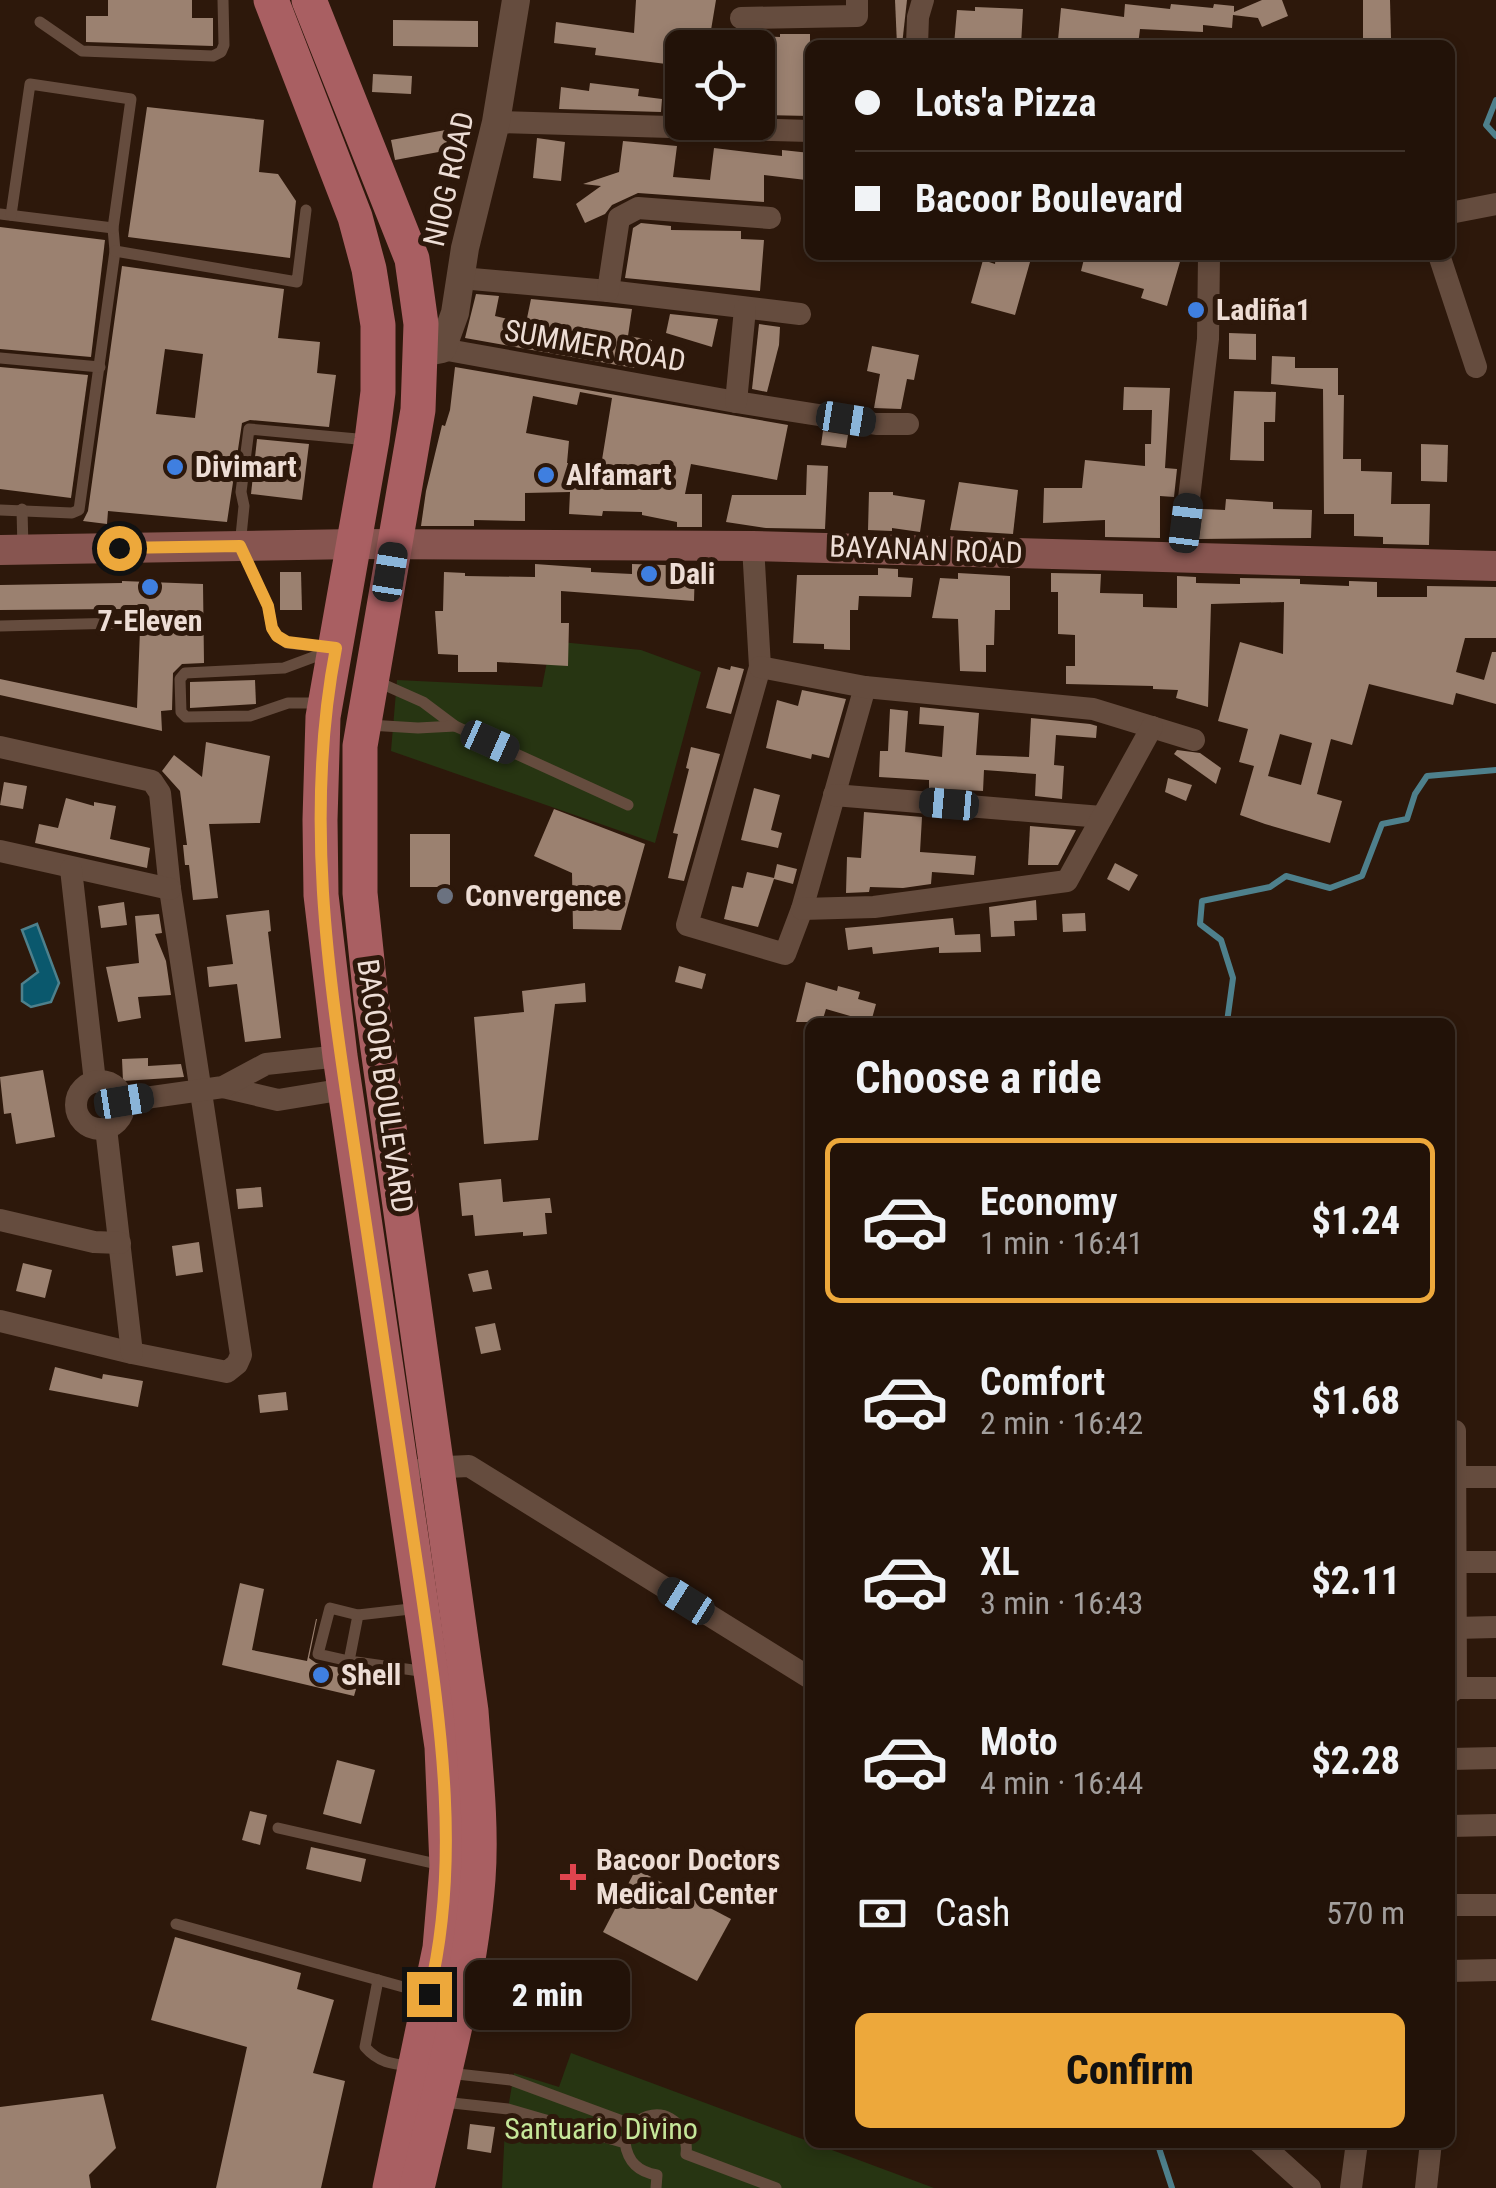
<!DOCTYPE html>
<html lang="en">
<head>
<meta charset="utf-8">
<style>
	:root { --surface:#221208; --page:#2e2016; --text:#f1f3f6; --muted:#a29e9c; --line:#3f3229; --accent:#eda83b }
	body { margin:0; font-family:"Roboto Condensed",sans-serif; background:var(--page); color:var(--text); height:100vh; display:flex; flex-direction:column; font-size:38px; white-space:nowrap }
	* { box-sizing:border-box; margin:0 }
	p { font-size:32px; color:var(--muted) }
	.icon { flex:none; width:55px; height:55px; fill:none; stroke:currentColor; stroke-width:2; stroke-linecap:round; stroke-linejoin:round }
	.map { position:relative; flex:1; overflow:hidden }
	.side { position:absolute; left:805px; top:1018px; width:650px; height:1130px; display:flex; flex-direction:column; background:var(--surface); border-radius:15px; box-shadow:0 5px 15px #0003,0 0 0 2px var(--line) }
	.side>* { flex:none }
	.banner { position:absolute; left:805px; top:40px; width:650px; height:220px; border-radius:15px; box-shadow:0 5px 15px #0003,0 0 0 2px var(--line); display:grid; align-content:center; height:220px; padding:0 50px; background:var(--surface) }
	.buttons { position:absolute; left:665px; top:30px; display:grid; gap:20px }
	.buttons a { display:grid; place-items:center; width:110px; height:110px; border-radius:15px; background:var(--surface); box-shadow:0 5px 15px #0003,0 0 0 2px var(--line); font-size:50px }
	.end { position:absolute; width:45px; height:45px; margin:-22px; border:12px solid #eda83b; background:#111; box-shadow:0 0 0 5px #111 }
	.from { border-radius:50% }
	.bubble { position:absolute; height:70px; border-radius:15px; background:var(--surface); box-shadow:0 5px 15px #0003,0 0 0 2px var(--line); font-size:32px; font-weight:800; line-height:70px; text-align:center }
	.car { position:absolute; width:30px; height:60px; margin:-30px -15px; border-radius:12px; box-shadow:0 0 8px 2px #0007; background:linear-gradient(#222 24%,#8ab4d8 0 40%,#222 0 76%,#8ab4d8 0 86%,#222 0) }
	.banner b { display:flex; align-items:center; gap:35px; height:95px; font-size:38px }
	.banner b+b { border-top:2px solid var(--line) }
	.banner i { width:25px; height:25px; background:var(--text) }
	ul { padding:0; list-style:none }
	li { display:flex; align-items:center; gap:30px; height:165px; margin:0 20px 15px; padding:0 30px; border:5px solid transparent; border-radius:15px }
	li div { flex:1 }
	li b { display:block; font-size:38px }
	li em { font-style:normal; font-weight:800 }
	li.current { border-color:var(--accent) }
	li>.icon { width:90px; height:90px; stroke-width:1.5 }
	h2 { padding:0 50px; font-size:45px; line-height:120px }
	.pay { display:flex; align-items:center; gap:25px; height:110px; padding:0 50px; font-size:38px }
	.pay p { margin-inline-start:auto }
	.cta { display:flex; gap:20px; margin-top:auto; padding:20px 50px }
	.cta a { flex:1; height:115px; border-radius:15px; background:var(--accent); color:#111; font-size:40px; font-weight:800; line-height:115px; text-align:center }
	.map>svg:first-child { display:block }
</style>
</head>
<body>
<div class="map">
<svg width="1496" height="2188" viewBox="0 0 1496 2188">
	<rect width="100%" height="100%" fill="#2d180b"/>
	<g fill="#273512">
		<path d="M551,641L641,650L701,672L655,843L391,751L397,680L542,687Z"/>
		<path d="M571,2053L934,2188H502L505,2127L514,2073L559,2087Z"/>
	</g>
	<path fill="#0a586d" stroke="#4e808c" stroke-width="2.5" d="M37,924L59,983L51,1002L31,1007L22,1001V984L38,972L22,930Z"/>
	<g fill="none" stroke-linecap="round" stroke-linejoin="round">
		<g stroke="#4e808c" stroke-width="6">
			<path d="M1496,100L1486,125L1496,136"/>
			<path d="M1227,1022L1233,978L1221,940L1200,924L1202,901L1270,887L1286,876L1330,888L1362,876L1382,824L1407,819L1415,794L1427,776L1496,770"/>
			<path d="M1157,2142L1172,2188"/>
		</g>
	</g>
	<g fill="#9b8170" fill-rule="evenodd">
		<path d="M108,0H192V18H213V46L86,42V16H108Z"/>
		<path d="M636,0H716L708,48H682V66L595,55L596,48L554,43L556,22L634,33Z"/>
		<path d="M895,0H907L902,45H897Z"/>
		<path d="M1262,0H1282L1288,16L1262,27L1258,18L1233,15L1232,28L1203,25V32L1140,29L1138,45L1058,40L1061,8L1124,17L1125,4L1170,9L1171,4L1213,8L1214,4L1234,6V12Z"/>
		<path d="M1363,0H1390L1391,38L1363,39Z"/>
		<path d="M975,7L1023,9L1021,45H954L957,10L975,11Z"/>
		<path d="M393,20L478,21V47L393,46Z"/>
		<path d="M780,34H810V116L762,115V79H758V36L780,37Z"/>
		<path d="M373,74L412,76L411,94L372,92Z"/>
		<path d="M590,83L639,89L638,96L662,99L661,112L559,109L561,87L589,91Z"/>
		<path d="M147,107L264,120L259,172L278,174L296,201L290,258L128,237Z"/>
		<path d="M451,129L455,149L395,160L391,140Z"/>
		<path d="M537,138L565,142L561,181L533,178Z"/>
		<path d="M623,141L677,146L673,177L710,180L714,148L782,156V150L810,153L806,180L764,175V202L638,193L612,205L605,214L585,223L576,204L601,186L583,184L619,172Z"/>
		<path d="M641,223L671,226V230L741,231V239L764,240L760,291L625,278L633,228Z"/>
		<path d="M0,227L105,240L91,357L0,349Z"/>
		<path d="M996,255H1032L1015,315L971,303L983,260L995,264Z"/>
		<path d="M1085,255H1182L1167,306L1141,298L1144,289L1081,271Z"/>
		<path d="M122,266L284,289L278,338L320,342L317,373L336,375L329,427L250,420L242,423L227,522L108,511L107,524L83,521L88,511ZM165,349L203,354L195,418L156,414Z"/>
		<path d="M476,294L499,296L495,316L526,323L531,299L632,309L628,336L652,340L649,364L636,362L634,368L465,338Z"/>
		<path d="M670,314L718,319L712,347L666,333Z"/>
		<path d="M759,324L780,327L779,345L767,392L752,389Z"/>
		<path d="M1229,333L1256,334V360L1229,359Z"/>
		<path d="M872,346L919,355L914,380L907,379L901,409L874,408L880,374L867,371Z"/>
		<path d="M1272,356L1295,357V368H1338V395H1344L1343,459H1361V471L1392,472L1391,504H1430L1429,545L1383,544V537L1354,536V514H1324L1323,389L1271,384Z"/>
		<path d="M0,367L88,375L71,498L0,489Z"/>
		<path d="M455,367L788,425L777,480L691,464L685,494H702V527H677V522L642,515V512L603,511L602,516L569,514L570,492L525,493V521L474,520V526H421L426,491L442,425L445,426L450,410ZM580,392L612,398L601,466L567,463L569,441L526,433L533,396L577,405Z"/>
		<path d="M1124,387L1170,388L1165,468L1177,469L1174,497L1160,496V538L1105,537V520L1043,523L1044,488H1082L1085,460L1145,466V444H1151L1152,410H1123Z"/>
		<path d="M1234,391L1276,392L1275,422H1264V461L1230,460Z"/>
		<path d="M823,431L848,435L846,448L821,445Z"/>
		<path d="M257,439L309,444L302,500L251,494Z"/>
		<path d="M1421,444L1448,445L1447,482L1421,481Z"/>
		<path d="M807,465L828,466L825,529L766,528L726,522L732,495H806Z"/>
		<path d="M959,482L1018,490L1013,534L950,530Z"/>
		<path d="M869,492H893V495L925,500L920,532L892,528V531L868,530Z"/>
		<path d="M1226,499L1273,502V509L1312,510L1311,538L1199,539L1203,509L1225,510Z"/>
		<path d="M535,564L591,568V572L632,574V564L695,566L694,601L561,591V623H569L568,666L497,662V672H458V655L438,654L435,611H443L444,572L465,573V576L535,577Z"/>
		<path d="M878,568L898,569V577L913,578L911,597L859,596L858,610H850V650L824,649V644L793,643L797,575H878Z"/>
		<path d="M280,572H301L302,610H280Z"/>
		<path d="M958,573L1010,576V610H995L994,645H986V672L960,671L958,619L932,618L940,578L958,579Z"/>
		<path d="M1051,573L1101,574L1100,593L1143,594V607L1177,608V576L1196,577V583L1240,584V578L1300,579V584L1349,586V581L1377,582V597H1427V586L1496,587V638H1465L1456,672L1484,680L1492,652H1496V704L1456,693L1453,705L1369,684L1352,745L1331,739L1317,794L1342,801L1330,843L1265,824L1240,815L1254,766L1239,762L1248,729L1218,721L1240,642L1283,654L1284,602L1211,604L1208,707L1176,698L1178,690L1153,689V686L1066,684V666H1075V635L1058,634V592H1051ZM1280,734L1312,743L1301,785L1268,776Z"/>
		<path d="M122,581L203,584L204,663L182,664L173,673L172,710L161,711L162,731L0,695V679L137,708L140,630L128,629L130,622L122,614V609L0,610V585L122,583Z"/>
		<path d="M731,666L744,669L731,714L706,708L718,667L730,670Z"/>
		<path d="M255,680L256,704L190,708V682Z"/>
		<path d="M802,690L846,699L829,758L812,754L811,759L766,748L777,700L798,706Z"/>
		<path d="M920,707L979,713L976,755L1029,757L1031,718L1090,724L1097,726L1096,738L1056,735L1054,765L1064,766L1062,799L1035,796L1036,774L984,770L983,791L929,788V780L879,777L880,751H888L890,709L908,711L905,752L942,757L944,726L919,724Z"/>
		<path d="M206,742L270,756L260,823L209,824L218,898L193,900L189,865H185L183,845H187L180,791L162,771L174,755L202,777Z"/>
		<path d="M691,747L720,754L684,881L668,878L678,834L673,833L689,769L686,768Z"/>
		<path d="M1177,750L1200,753L1221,768L1216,784L1174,754Z"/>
		<path d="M1168,778L1192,785L1186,801L1165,792Z"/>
		<path d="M4,782L27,786L23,809L0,805Z"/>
		<path d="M754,788L780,795L771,830L782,833L778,848L741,840Z"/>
		<path d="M66,798L94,806V802L116,806L110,839L150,848L147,868L35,843L39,824L58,828Z"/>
		<path d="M554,809L645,844L621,930L573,929L572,873L534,856Z"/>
		<path d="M864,812L922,817L920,852L976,856L974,875L932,872L931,884L903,888L870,887L869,892L846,893L847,857L861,858Z"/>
		<path d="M1030,826L1076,830L1058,865H1028Z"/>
		<rect x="410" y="834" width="40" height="53"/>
		<path d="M1115,863L1138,875L1129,891L1107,879Z"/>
		<path d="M777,864L797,869L793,884L774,879L758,927L724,919L732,886L743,888L747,872L774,878Z"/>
		<path d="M1036,900L1037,920L1014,921L1015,936L991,937L989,907Z"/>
		<path d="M124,902L127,925L101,928L98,906Z"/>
		<path d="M269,910L271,931L268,932L281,1038L245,1042L237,984L209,987L207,967L233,964L226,915Z"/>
		<path d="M1085,913L1086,931L1063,932L1062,914Z"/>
		<path d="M159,914L162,933L155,934L166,961L171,995L138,997L141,1018L118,1022L106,967L139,963L135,916Z"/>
		<path d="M953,918L955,935L980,934L981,952L939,953V947L873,954L872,947L848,950L845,928Z"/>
		<path d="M679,966L706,974L702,989L675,982Z"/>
		<path d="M806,982L837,991L838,986L860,992L858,999L876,1004L871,1022L826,1009L822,1022H796Z"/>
		<path d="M585,983L586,1002L555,1004L538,1140L484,1144L474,1017L524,1012L522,991Z"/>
		<path d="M148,1058V1066L181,1064L184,1077L123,1081L122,1059Z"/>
		<path d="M43,1070L55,1137L16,1144L11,1113L4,1114L0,1077Z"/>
		<path d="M501,1179L503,1202L550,1198L552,1213H545L547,1234L523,1236V1232L475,1236L473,1215L462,1216L459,1183Z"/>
		<path d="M261,1187L263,1207L238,1209L236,1189Z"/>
		<path d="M199,1242L203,1272L176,1276L172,1246Z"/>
		<path d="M23,1263L52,1270L45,1298L16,1291Z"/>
		<path d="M488,1270L492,1289L473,1292L468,1274Z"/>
		<path d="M495,1323L501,1350L481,1354L475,1327Z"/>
		<path d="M55,1367L102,1379L103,1374L143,1381L138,1407L49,1390Z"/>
		<path d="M286,1392L288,1410L260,1413L258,1395Z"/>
		<path d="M240,1583L264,1589L252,1650L307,1661L316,1619H317L309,1658L316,1663L361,1672L354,1696L222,1665Z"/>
		<path d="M337,1760L375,1770L361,1824L323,1814Z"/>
		<path d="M250,1811L267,1815L260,1845L242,1840Z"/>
		<path d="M311,1847L366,1859L361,1882L306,1869Z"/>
		<path d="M636,1869L731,1919L697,1981L603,1932Z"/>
		<path d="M175,1937L301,1973L297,1989L334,2000L313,2073L345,2081L321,2188H216L247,2047L151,2020Z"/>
		<path d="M103,2094L116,2148L89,2175L91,2188H0V2107Z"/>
		<path d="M470,2124L495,2127L491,2153L467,2149Z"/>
	</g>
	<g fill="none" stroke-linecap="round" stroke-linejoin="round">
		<g stroke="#654c3e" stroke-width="11">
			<path d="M40,22L82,51L213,56L221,52L224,45L223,0"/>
			<path d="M0,214L113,228L115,251L79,510L72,513L0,510"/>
			<path d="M11,215L30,84L131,99L113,228"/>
			<path d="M115,251L297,282L306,210"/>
			<path d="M0,358L100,367"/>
			<path d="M22,509L23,549"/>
			<path d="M0,626L121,623"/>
			<path d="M331,648L287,643L277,636L272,628L268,606L240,546L244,506L241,492L249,429L368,440"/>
			<path d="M378,682L423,702L455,726L628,805"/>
			<path d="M321,703H288L250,716L186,717L181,712L180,679L185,673L284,668L327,652"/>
			<path d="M369,725L418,728L455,726"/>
			<path d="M358,1615L349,1661L427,1672"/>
			<path d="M349,1661L318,1654L330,1608L358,1615L419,1608"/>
			<path d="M278,1828L441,1865"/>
			<path d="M176,1924L425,1993"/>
			<path d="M378,1980L365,2047C379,2063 392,2064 412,2066"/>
			<path d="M448,2073L511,2080L633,2125C658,2102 690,2121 686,2154L776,2188"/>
			<path d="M443,2102L508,2109L625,2143C628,2162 638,2172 657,2175L656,2188"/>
		</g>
		<g stroke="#654c3e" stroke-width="22">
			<path d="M741,18L857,16V0"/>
			<path d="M917,45L918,17L923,0"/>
			<path d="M496,122L810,131"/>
			<path d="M1450,213L1496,204"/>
			<path d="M1439,255L1476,367"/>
			<path d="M461,278L608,291L800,314"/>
			<path d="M608,291L619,218L638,208L770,218"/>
			<path d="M442,349L736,402L876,424H908"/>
			<path d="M736,402L745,309"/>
			<path d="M753,546L760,667L687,925L785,954L802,909L865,687"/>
			<path d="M1182,557L1208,339L1209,255"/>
			<path d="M760,667L865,687L1093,709L1194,740"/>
			<path d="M0,747L152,781L160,793L170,889L241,1355L237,1364L227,1372L132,1353L0,1321"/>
			<path d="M834,795L1102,817"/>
			<path d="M0,851L170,889"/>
			<path d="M71,869L95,1082"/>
			<path d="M802,909L874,907L1067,881L1152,727"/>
			<circle cx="100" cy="1105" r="24"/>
			<path d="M223,1087L278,1100L345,1089"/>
			<path d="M124,1101L223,1087L266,1064L340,1056"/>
			<path d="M106,1128L132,1353"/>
			<path d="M0,1220L94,1242L120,1243"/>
			<path d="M424,1468L469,1466L810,1678"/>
			<path d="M1454,1477H1496"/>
			<path d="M1455,1562H1496"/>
			<path d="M1455,1628L1496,1627"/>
			<path d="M1456,1688H1496"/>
			<path d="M1450,1693L1456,1688L1455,1431"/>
			<path d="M1450,1759L1496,1758"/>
			<path d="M1450,1826L1496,1825"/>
			<path d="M1450,1905H1496"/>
			<path d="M1450,1971L1496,1970"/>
			<path d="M1259,2142L1310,2188"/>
			<path d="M1351,2188L1357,2142"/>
			<path d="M1426,2188L1431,2142"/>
		</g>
		<path stroke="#654c3e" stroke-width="28" d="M421,353L442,349L455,313L465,248L496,122L516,0"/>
		<path stroke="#875550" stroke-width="30" d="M0,550L356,544L753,546L1496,566"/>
		<g stroke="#a95f62" stroke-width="35">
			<path d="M271,0L355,217L369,269L378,325V392L372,440L323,717L320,820L321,895L340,1056L442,1747L447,1866L440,1948L390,2188"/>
			<path d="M309,0L412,259L421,324L418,410L360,746V893L371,999L471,1711C475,1766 482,1824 478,1879C470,1983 440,2087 417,2188"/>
		</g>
	</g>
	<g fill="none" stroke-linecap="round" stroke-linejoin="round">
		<path stroke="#eda83b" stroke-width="12" d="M119,548L240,546L268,606L272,628L277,636L287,642L336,648C302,824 331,991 357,1165C378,1304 399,1444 420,1583C440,1720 462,1858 429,1994"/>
	</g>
	<g fill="#3f7fe0" stroke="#2d180b" stroke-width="4">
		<circle cx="1196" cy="310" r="10"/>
		<circle cx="175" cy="467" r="10"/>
		<circle cx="546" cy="475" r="10"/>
		<circle cx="649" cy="574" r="10"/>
		<circle cx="150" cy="587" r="10"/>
		<circle cx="321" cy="1675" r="10"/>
	</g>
	<circle fill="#6b7280" stroke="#2d180b" stroke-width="4" cx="445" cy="896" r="10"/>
	<path fill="#e0444e" stroke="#2d180b" stroke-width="4" d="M568 1862h10v10h10v10h-10v10h-10v-10h-10v-10h10z"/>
	<g text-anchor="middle" stroke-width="10" stroke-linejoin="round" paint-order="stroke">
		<g font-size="30" fill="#edddd5" stroke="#2d180b">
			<text transform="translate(449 179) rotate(-77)" y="10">NIOG ROAD</text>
			<text transform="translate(595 346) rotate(10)" y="10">SUMMER ROAD</text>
			<text transform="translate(926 550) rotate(2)" y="10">BAYANAN ROAD</text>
			<text transform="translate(385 1086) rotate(82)" y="10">BACOOR BOULEVARD</text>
		</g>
		<g font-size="30" font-weight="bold" fill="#edddd5" stroke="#2d180b" text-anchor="start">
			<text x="1216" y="320">Ladiña1</text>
			<text x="195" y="477">Divimart</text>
			<text x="566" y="485">Alfamart</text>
			<text x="669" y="584">Dali</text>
			<text x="150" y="631" text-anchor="middle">7-Eleven</text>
			<text x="465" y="906">Convergence</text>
			<text x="341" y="1685">Shell</text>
			<text x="596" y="1870">Bacoor Doctors<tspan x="596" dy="34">Medical Center</tspan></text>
		</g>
		<g font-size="30" fill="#c5e699" stroke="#2d180b">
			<text x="601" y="2139">Santuario Divino</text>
		</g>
	</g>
</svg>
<div class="buttons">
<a><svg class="icon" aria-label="locate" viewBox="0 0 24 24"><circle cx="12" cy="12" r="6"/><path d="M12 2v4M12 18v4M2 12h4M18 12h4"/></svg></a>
</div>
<i class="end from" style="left:119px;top:548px"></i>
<i class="end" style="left:429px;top:1994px"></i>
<div class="bubble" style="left:465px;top:1960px;width:165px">2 min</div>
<i class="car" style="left:846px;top:419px;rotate:99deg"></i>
<i class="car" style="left:1186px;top:523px;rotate:7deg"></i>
<i class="car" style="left:390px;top:572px;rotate:9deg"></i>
<i class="car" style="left:490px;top:742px;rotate:114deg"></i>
<i class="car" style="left:949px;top:804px;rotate:275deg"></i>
<i class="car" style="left:124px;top:1101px;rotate:81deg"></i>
<i class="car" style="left:686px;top:1601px;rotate:302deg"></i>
<div class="banner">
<b><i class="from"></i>Lots'a Pizza</b>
<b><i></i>Bacoor Boulevard</b>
</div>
<section class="side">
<h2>Choose a ride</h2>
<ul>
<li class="current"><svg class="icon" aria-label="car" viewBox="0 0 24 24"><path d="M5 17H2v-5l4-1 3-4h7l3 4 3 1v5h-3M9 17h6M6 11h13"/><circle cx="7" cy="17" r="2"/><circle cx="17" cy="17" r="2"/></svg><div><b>Economy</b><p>1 min · 16:41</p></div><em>$1.24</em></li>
<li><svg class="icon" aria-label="car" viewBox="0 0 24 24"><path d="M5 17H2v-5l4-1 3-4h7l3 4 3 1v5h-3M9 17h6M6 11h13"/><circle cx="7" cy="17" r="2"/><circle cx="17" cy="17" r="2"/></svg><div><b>Comfort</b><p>2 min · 16:42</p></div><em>$1.68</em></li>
<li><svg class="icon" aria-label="car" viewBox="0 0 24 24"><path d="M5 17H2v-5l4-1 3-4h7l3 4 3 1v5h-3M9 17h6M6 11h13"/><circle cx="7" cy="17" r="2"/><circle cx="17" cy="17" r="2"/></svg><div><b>XL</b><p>3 min · 16:43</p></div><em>$2.11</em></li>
<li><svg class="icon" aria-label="car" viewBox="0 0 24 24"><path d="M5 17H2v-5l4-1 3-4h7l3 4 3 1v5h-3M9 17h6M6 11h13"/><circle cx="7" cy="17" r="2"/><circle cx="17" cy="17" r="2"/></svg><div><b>Moto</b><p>4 min · 16:44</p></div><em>$2.28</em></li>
</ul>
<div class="pay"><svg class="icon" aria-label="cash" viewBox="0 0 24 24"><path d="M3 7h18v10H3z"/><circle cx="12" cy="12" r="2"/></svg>Cash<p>570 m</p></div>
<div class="cta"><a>Confirm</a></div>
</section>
</div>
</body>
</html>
